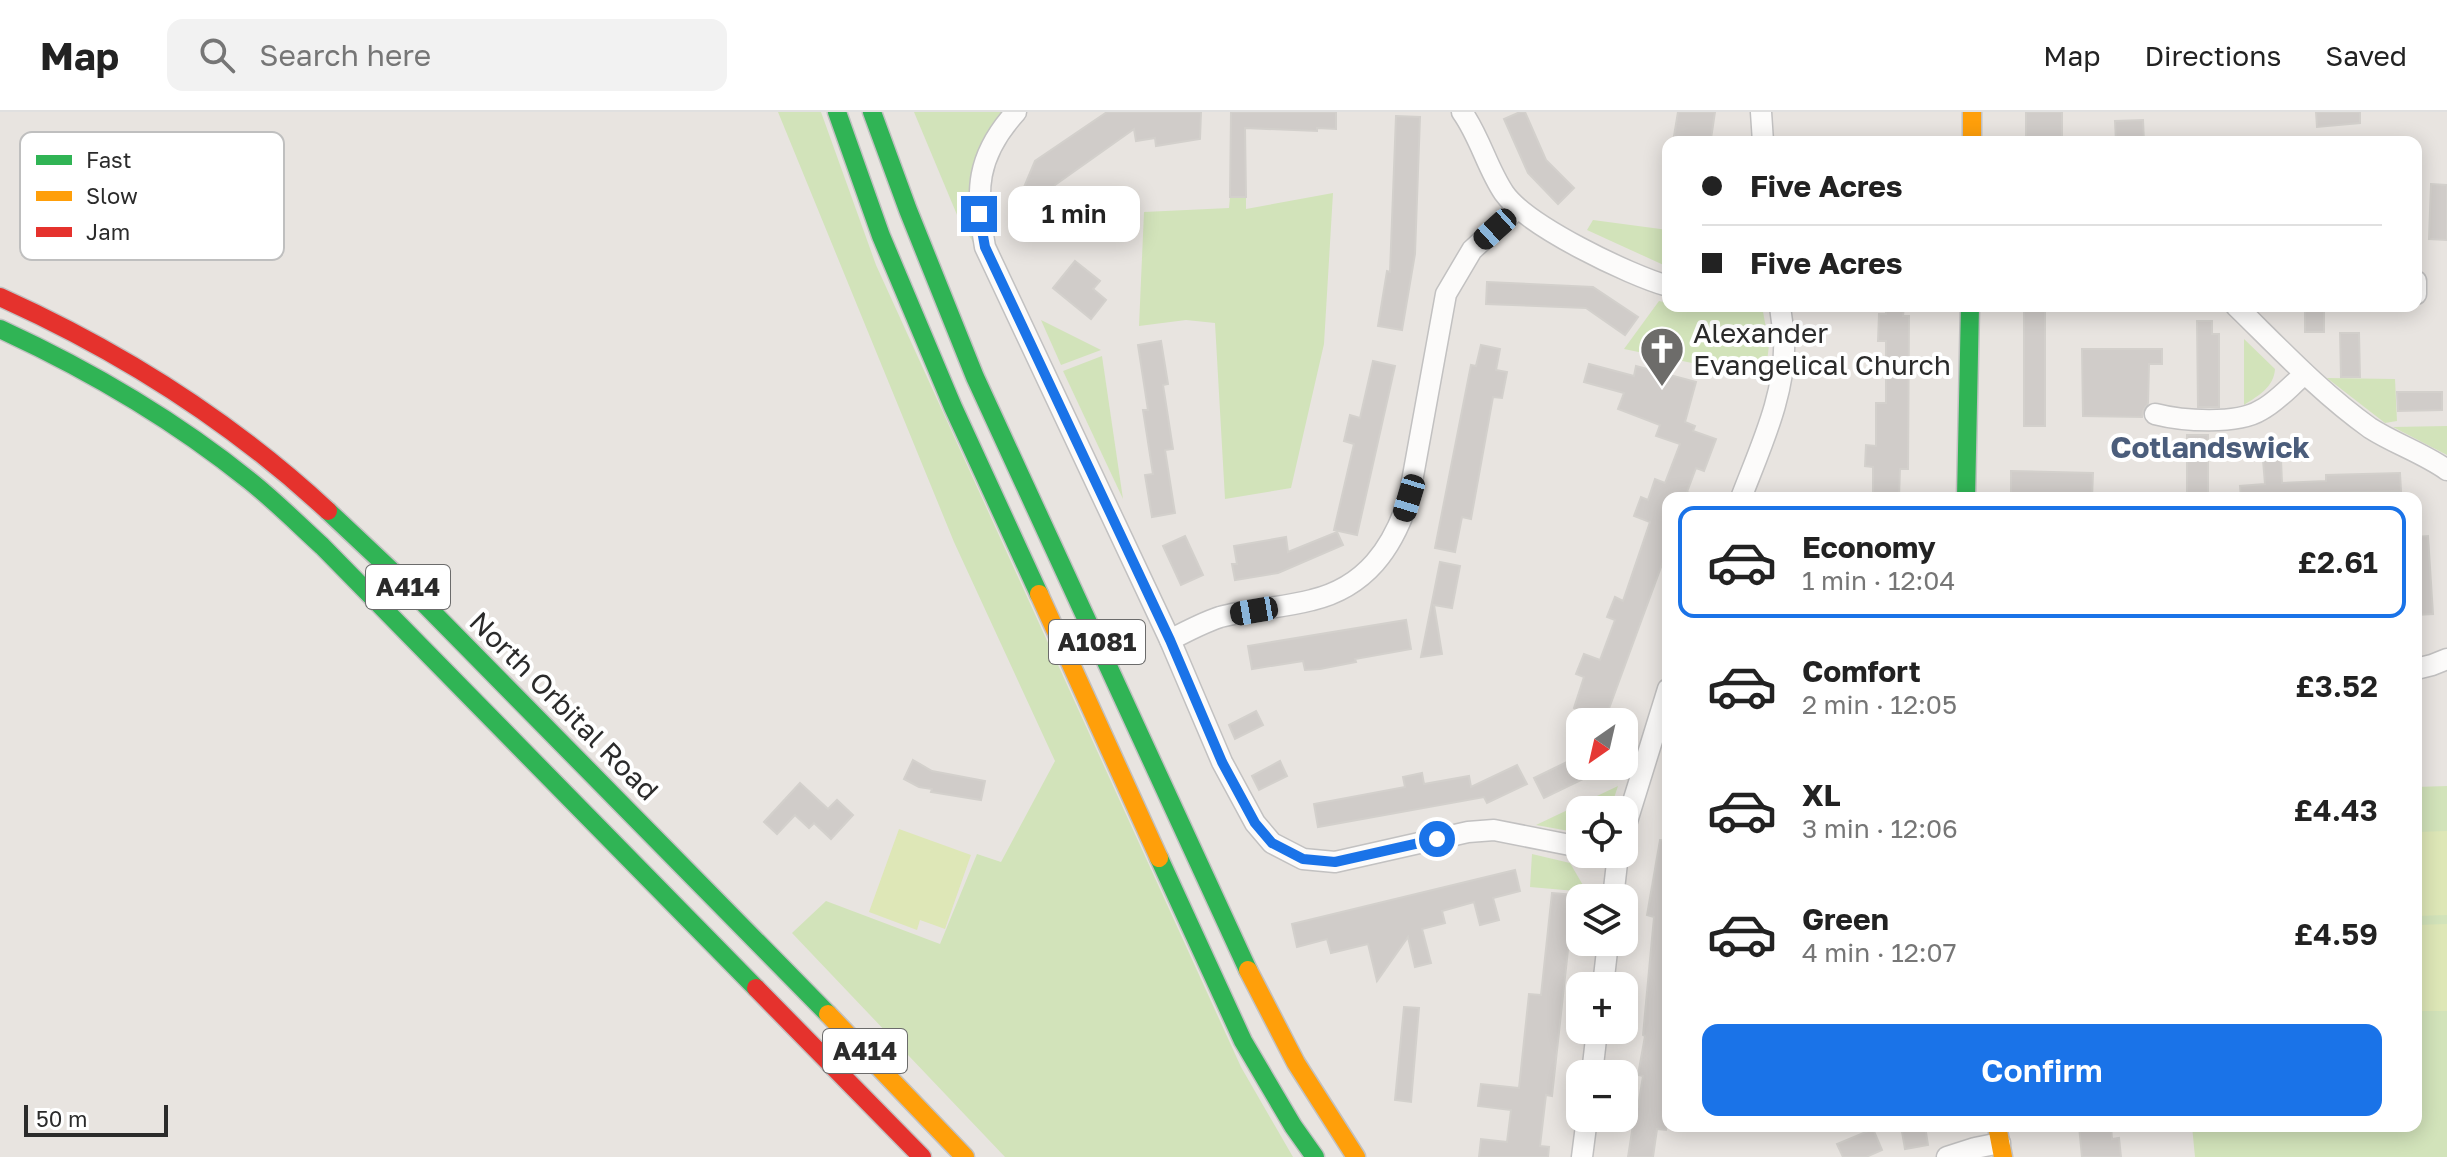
<!DOCTYPE html>
<html lang="en">
<head>
<meta charset="utf-8">
<style>
	:root { --surface:#fff; --page:#f2f2f2; --text:#222; --muted:#767676; --line:#e0e0e0; --accent:#1a73e8 }
	body { margin:0; font-family:"Golos Text",sans-serif; background:var(--page); color:var(--text); height:100vh; display:flex; flex-direction:column; font-size:30px; white-space:nowrap }
	* { box-sizing:border-box; margin:0 }
	p { font-size:26px; color:var(--muted) }
	.icon { flex:none; width:44px; height:44px; fill:none; stroke:currentColor; stroke-width:2; stroke-linecap:round; stroke-linejoin:round }
	.map { position:relative; flex:1; overflow:hidden }
	.drawer { position:absolute; left:1662px; top:380px; width:760px; height:640px; display:flex; flex-direction:column; background:var(--surface); border-radius:16px; box-shadow:0 4px 20px #0003 }
	.drawer>* { flex:none }
	.banner { position:absolute; left:1662px; top:24px; width:760px; height:176px; border-radius:16px; box-shadow:0 4px 20px #0003; display:grid; align-content:center; height:176px; padding:0 40px; background:var(--surface) }
	.needle { width:52px; rotate:214deg }
	.buttons { position:absolute; left:1566px; top:596px; display:grid; gap:16px }
	.buttons a { display:grid; place-items:center; width:72px; height:72px; border-radius:16px; background:var(--surface); box-shadow:0 4px 20px #0003; font-size:40px }
	.scale { position:absolute; left:24px; bottom:20px; width:144px; box-sizing:border-box; padding-left:8px; border:4px solid #2b2b2b; border-top:0; font-size:22px; line-height:28px; white-space:nowrap; color:#2b2b2b; -webkit-text-stroke:6px #fff; paint-order:stroke }
	.end { position:absolute; width:36px; height:36px; margin:-18px; border:10px solid #1a73e8; background:#fff; box-shadow:0 0 0 4px #fff }
	.from { border-radius:50% }
	.bubble { position:absolute; height:56px; border-radius:16px; background:var(--surface); box-shadow:0 4px 20px #0003; font-size:26px; font-weight:600; line-height:56px; text-align:center }
	.car { position:absolute; width:24px; height:48px; margin:-24px -12px; border-radius:10px; box-shadow:0 0 6px 2px #0007; background:linear-gradient(#222 24%,#8ab4d8 0 40%,#222 0 76%,#8ab4d8 0 86%,#222 0) }
	.banner b { display:flex; align-items:center; gap:28px; height:76px; font-size:30px }
	.banner b+b { border-top:2px solid var(--line) }
	.banner i { width:20px; height:20px; background:var(--text) }
	ul { padding:14px 0 0; list-style:none }
	li { display:flex; align-items:center; gap:24px; height:112px; margin:0 16px 12px; padding:0 24px; border:4px solid transparent; border-radius:16px }
	li div { flex:1 }
	li b { display:block; font-size:30px }
	li em { font-style:normal; font-weight:600 }
	li.on { border-color:var(--accent) }
	li>.icon { width:72px; height:72px; stroke-width:1.5 }
	.button { display:flex; gap:16px; margin-top:auto; padding:16px 40px }
	.button a { flex:1; height:92px; border-radius:16px; background:var(--accent); color:#fff; font-size:32px; font-weight:600; line-height:92px; text-align:center }
	header { display:flex; align-items:center; gap:48px; box-sizing:border-box; height:112px; padding:0 40px; background:var(--surface); border-bottom:2px solid var(--line) }
	header strong { font-size:38px }
	nav { display:flex; gap:44px; margin-inline-start:auto; font-size:28px }
	.search { width:560px; height:72px; background:var(--page); display:flex; align-items:center; gap:20px; box-sizing:border-box; padding:0 28px; border-radius:16px; color:var(--muted); font-size:30px }
	.map>svg:first-child { display:block }
</style>
</head>
<body>
<header>
<strong>Map</strong>
<div class="search"><svg class="icon" aria-label="search" viewBox="0 0 24 24"><circle cx="10" cy="10" r="6"/><path d="M15 15l6 6"/></svg>Search here</div>
<nav><a>Map</a><a>Directions</a><a>Saved</a></nav>
</header>
<div class="map">
<svg width="2447" height="1045" viewBox="0 0 2447 1045">
	<rect width="100%" height="100%" fill="#e8e4e0"/>
	<g fill="#d2e3ba">
		<path d="M778,0H821L876,153L1241,955L1293,1045H1005L792,821L826,789L940,832L977,742L1001,750L1055,649L954,430Z"/>
		<path d="M914,0H1002L993,15L977,136L960,110Z"/>
		<path d="M1333,81L1324,232L1291,376L1225,387L1215,211L1186,208L1139,214L1144,100L1229,96L1230,85H1246V97Z"/>
		<path d="M1593,108L1668,118V155L1587,118Z"/>
		<path d="M1659,189L1668,191V194H1762L1769,233L1765,266L1624,237Z"/>
		<path d="M1041,208L1101,238L1061,253Z"/>
		<path d="M2244,227L2275,257C2274,275 2258,284 2244,293Z"/>
		<path d="M1102,244L1123,387L1063,259Z"/>
		<path d="M2327,266L2395,267L2397,309L2385,311Z"/>
		<path d="M2447,314V343L2393,315Z"/>
		<path d="M1618,674L1610,698H1580V721L1536,713Z"/>
		<path d="M2447,674V1045H2195L2192,1014H2416V675Z"/>
		<path d="M1532,742L1570,751L1587,780L1530,775Z"/>
	</g>
	<g fill="#dee7b7">
		<path d="M899,717L971,743L945,817L920,808L917,818L869,800Z"/>
		<path d="M2447,719V803L2416,804V720Z"/>
		<path d="M2447,812V899H2416V813Z"/>
	</g>
	<g fill="#d0ccc9" stroke="#d3d0cc" stroke-width="2">
		<path d="M1107,0H1201L1200,27L1156,34L1155,26L1136,29L1134,17L1055,73L1047,92L1043,90L1036,107L1014,99L1035,49Z"/>
		<path d="M1231,0H1336V17L1317,16V19L1245,16L1246,85H1230Z"/>
		<path d="M1520,0H1525L1546,48L1574,76L1558,92L1528,61L1504,7Z"/>
		<path d="M1678,0H1715L1711,27L1703,26L1702,30H1673Z"/>
		<rect x="2026" y="0" width="36" height="30"/>
		<path d="M2316,0H2360V11L2317,15Z"/>
		<path d="M1396,4L1420,5L1415,142L1402,218L1378,214L1387,159L1390,160Z"/>
		<path d="M2143,8L2144,30H2116L2115,9Z"/>
		<path d="M2431,72L2447,73V128L2429,127Z"/>
		<path d="M1075,149L1100,169L1093,177L1106,188L1091,207L1053,176Z"/>
		<path d="M1487,170L1593,175L1638,205L1625,223L1586,196L1486,192Z"/>
		<path d="M1886,194H1904L1903,204H1909L1908,357H1900L1899,386H1873V355L1865,354L1866,333L1876,334V291H1886V229H1878L1879,202H1886Z"/>
		<rect x="2024" y="194" width="21" height="120"/>
		<rect x="2305" y="194" width="19" height="26"/>
		<path d="M2197,209H2212V222H2219V295H2198Z"/>
		<path d="M2340,221H2359L2360,265H2341Z"/>
		<path d="M1161,229L1168,272L1163,273L1173,337L1165,338L1175,401L1152,405L1145,363L1153,362L1143,298H1148L1138,233Z"/>
		<path d="M1481,233L1500,237L1496,258L1507,260L1502,286L1493,285L1471,407L1462,405L1455,440L1435,436L1471,253L1476,254Z"/>
		<path d="M2082,237H2162V252H2149L2148,291L2143,299L2142,305L2083,304Z"/>
		<path d="M1373,249L1395,254L1357,423L1334,418L1354,332L1344,329L1350,303L1360,306Z"/>
		<path d="M1589,252L1634,264L1636,254L1696,270L1685,310L1695,314L1693,319L1716,327L1704,359L1696,356L1687,380L1701,386H1668V436L1604,610H1589L1576,605L1579,598L1574,596L1584,565L1576,562L1584,542L1600,548L1615,508L1607,505L1615,485L1623,489L1650,410L1634,404L1641,385L1648,388L1655,367L1665,371L1680,332L1656,324L1660,313L1618,297L1624,281L1584,270Z"/>
		<path d="M2397,280H2442V298L2398,299Z"/>
		<rect x="2187" y="323" width="21" height="63"/>
		<path d="M2281,347L2282,371L2326,369V363L2400,361L2401,379L2326,381V386H2241L2240,374L2265,372L2263,348Z"/>
		<path d="M2011,359L2093,361L2092,386H2074V382L2011,381Z"/>
		<path d="M1337,420L1343,433L1278,461L1235,468L1232,452H1237L1234,434L1286,425L1288,440Z"/>
		<path d="M1185,424L1203,463L1181,473L1163,434Z"/>
		<path d="M2428,424L2433,502L2416,503V425Z"/>
		<path d="M1440,450L1460,454L1452,496L1434,493L1442,542L1421,545Z"/>
		<path d="M1406,508L1411,537L1355,547L1356,550L1320,557L1305,558L1303,549L1252,557L1248,534Z"/>
		<path d="M1256,599L1263,613L1235,627L1229,613Z"/>
		<path d="M1573,647L1583,667L1544,686L1534,666Z"/>
		<path d="M913,648L932,659L985,669L981,688L931,680L932,677L919,675L904,667Z"/>
		<path d="M1280,649L1287,664L1259,678L1252,664Z"/>
		<path d="M1517,653L1527,672L1487,691L1484,685L1318,715L1314,692L1405,675L1403,665L1422,661L1424,672L1469,664L1471,675Z"/>
		<path d="M800,671L828,697L837,688L853,703L831,727L814,711L809,716L795,703L777,722L764,710Z"/>
		<path d="M1660,728L1668,729V906L1664,948L1668,949V1004L1666,1018L1657,1017L1653,1045H1628L1633,1013L1631,1012L1634,994L1638,995L1643,964L1638,963L1645,924L1643,923L1654,805L1647,803Z"/>
		<path d="M1515,758L1520,779L1493,786L1499,808L1480,813L1474,790L1442,799L1445,811L1422,817L1431,851L1415,855L1408,825L1377,869L1368,832L1331,841L1327,827L1297,835L1292,812Z"/>
		<path d="M1552,781L1574,783L1552,984L1546,983L1540,1034L1549,1035L1548,1045H1479L1481,1027L1507,1030L1511,998L1478,994L1481,972L1519,976L1529,882L1541,883Z"/>
		<path d="M1404,895L1419,896L1411,990L1395,988Z"/>
		<path d="M1901,1014H1925L1928,1033L1905,1037Z"/>
		<path d="M2079,1014H2111L2112,1027L2119,1026L2121,1045H2082Z"/>
		<path d="M1873,1017L1882,1038L1866,1045H1843L1837,1032Z"/>
	</g>
	<g fill="none" stroke-linecap="round" stroke-linejoin="round">
		<g stroke="#c2c1c1" stroke-width="23">
			<g id="street">
				<path d="M1016,0C976,44 975,79 985,135L1170,528L1222,650L1255,711L1272,731L1303,747L1335,750L1468,720L1494,718L1580,735"/>
				<path d="M1462,0C1480,25 1487,56 1504,81C1527,114 1629,163 1668,174"/>
				<path d="M1761,0L1763,30"/>
				<path d="M2416,169V182"/>
				<path d="M2236,194C2279,236 2321,281 2370,316C2395,332 2423,341 2447,358"/>
				<path d="M2155,302C2182,309 2237,313 2261,298C2277,290 2291,273 2305,262"/>
				<path d="M1741,386C1760,336 1787,280 1784,225C1783,215 1781,204 1780,194"/>
				<path d="M1170,528C1187,519 1202,511 1220,505C1250,497 1282,496 1312,488C1366,475 1393,436 1409,386L1446,182L1472,138L1517,97"/>
				<path d="M2416,557L2432,553L2447,547"/>
				<path d="M1624,719L1668,577"/>
				<path d="M1613,786L1618,742"/>
				<path d="M1603,874L1608,830"/>
				<path d="M1592,962L1597,918"/>
				<path d="M1582,1045L1587,1006"/>
				<path d="M1947,1045L1975,1036L2000,1031"/>
			</g>
		</g>
		<g stroke="#c2c1c1" stroke-width="21">
			<g id="fast">
				<path d="M837,0L881,124L953,295L1039,482"/>
				<path d="M872,0L908,98L975,265L1248,858"/>
				<path d="M0,217C89,258 173,307 250,369C275,389 298,412 322,434L756,876"/>
				<path d="M1966,386L1970,194"/>
				<path d="M328,399L395,462L828,902"/>
				<path d="M1159,746L1243,929L1293,1014L1315,1045"/>
			</g>
		</g>
		<g stroke="#c2c1c1" stroke-width="21">
			<g id="slow">
				<path d="M1972,0V30"/>
				<path d="M1039,482L1159,746"/>
				<path d="M1248,858L1296,951L1356,1045"/>
				<path d="M828,902L965,1045"/>
				<path d="M1997,1014L2003,1045"/>
			</g>
		</g>
		<g stroke="#c2c1c1" stroke-width="21">
			<g id="jam">
				<path d="M0,185C120,239 231,309 328,399"/>
				<path d="M756,876L922,1045"/>
			</g>
		</g>
		<use href="#street" stroke="#fcfbfa" stroke-width="20"/>
		<use href="#fast" stroke="#30b455" stroke-width="18"/>
		<use href="#slow" stroke="#ff9f0a" stroke-width="18"/>
		<use href="#jam" stroke="#e5322d" stroke-width="18"/>
	</g>
	<g fill="none" stroke-linecap="round" stroke-linejoin="round">
		<path stroke="#1a73e8" stroke-width="10" d="M979,102L985,135L1170,528L1222,650L1255,711L1272,731L1303,747L1335,750L1437,727"/>
	</g>
	<defs>
		<g id="church-pin" transform="scale(2.3)"><path d="M0 17L-7.5 6A9.5 9.5 0 1 1 7.5 6Z" fill="#6d6c6a" stroke="#fff"/><path d="M-1.2-6h2.4v3.5h3.3v2.4h-3.3V6h-2.4V-.1h-3.3v-2.4h3.3Z" fill="#fff"/></g>
	</defs>
	<g fill-rule="evenodd">
		<use href="#church-pin" x="1662" y="237"/>
	</g>
	<g text-anchor="middle" stroke-width="8" stroke-linejoin="round" paint-order="stroke">
		<g fill="#fff" stroke="#6b6b6b" stroke-width="2">
			<rect x="366" y="453" width="84" height="44" rx="6"/>
			<rect x="1049" y="508" width="96" height="44" rx="6"/>
			<rect x="823" y="917" width="84" height="44" rx="6"/>
		</g>
		<g font-size="26" font-weight="bold" fill="#2b2b2b">
			<text x="408" y="484">A414</text>
			<text x="1097" y="539">A1081</text>
			<text x="865" y="948">A414</text>
		</g>
		<g font-size="28" fill="#2b2b2b" stroke="#fff" text-anchor="start">
			<text x="1693" y="231">Alexander<tspan x="1693" dy="32">Evangelical Church</tspan></text>
		</g>
		<g font-size="28" fill="#2b2b2b" stroke="#fff">
			<text transform="translate(564 594) rotate(45)" y="10">North Orbital Road</text>
		</g>
		<g font-size="30" font-weight="bold" fill="#4b5d7b" stroke="#fff">
			<text x="2210" y="346">Cotlandswick</text>
		</g>
	</g>
	<rect x="20" y="20" width="264" height="128" rx="12" fill="#fff" stroke="#bfbfbf" stroke-width="2"/>
	<rect x="36" y="43" width="36" height="10" fill="#30b455"/>
	<rect x="36" y="79" width="36" height="10" fill="#ff9f0a"/>
	<rect x="36" y="115" width="36" height="10" fill="#e5322d"/>
	<g font-size="22" fill="#2b2b2b">
		<text x="86" y="56">Fast</text>
		<text x="86" y="92">Slow</text>
		<text x="86" y="128">Jam</text>
	</g>
</svg>
<div class="buttons">
<a><svg class="needle" viewBox="-14 -14 28 28"><path d="M0-13l5 13h-10z" fill="#e53935"/><path d="M0 13l5-13h-10z" fill="#767676"/></svg></a>
<a><svg class="icon" aria-label="locate" viewBox="0 0 24 24"><circle cx="12" cy="12" r="6"/><path d="M12 2v4M12 18v4M2 12h4M18 12h4"/></svg></a>
<a><svg class="icon" aria-label="layers" viewBox="0 0 24 24"><path d="M12 4l9 5-9 5-9-5zM3 14l9 5 9-5"/></svg></a>
<a>+</a>
<a>−</a>
</div>
<div class="scale">50 m</div>
<i class="end from" style="left:1437px;top:727px"></i>
<i class="end" style="left:979px;top:102px"></i>
<div class="bubble" style="left:1008px;top:74px;width:132px">1 min</div>
<i class="car" style="left:1495px;top:117px;rotate:228deg"></i>
<i class="car" style="left:1409px;top:386px;rotate:197deg"></i>
<i class="car" style="left:1254px;top:499px;rotate:260deg"></i>
<div class="banner">
<b><i class="from"></i>Five Acres</b>
<b><i></i>Five Acres</b>
</div>
<section class="drawer">
<ul>
<li class="on"><svg class="icon" aria-label="car" viewBox="0 0 24 24"><path d="M5 17H2v-5l4-1 3-4h7l3 4 3 1v5h-3M9 17h6M6 11h13"/><circle cx="7" cy="17" r="2"/><circle cx="17" cy="17" r="2"/></svg><div><b>Economy</b><p>1 min · 12:04</p></div><em>£2.61</em></li>
<li><svg class="icon" aria-label="car" viewBox="0 0 24 24"><path d="M5 17H2v-5l4-1 3-4h7l3 4 3 1v5h-3M9 17h6M6 11h13"/><circle cx="7" cy="17" r="2"/><circle cx="17" cy="17" r="2"/></svg><div><b>Comfort</b><p>2 min · 12:05</p></div><em>£3.52</em></li>
<li><svg class="icon" aria-label="car" viewBox="0 0 24 24"><path d="M5 17H2v-5l4-1 3-4h7l3 4 3 1v5h-3M9 17h6M6 11h13"/><circle cx="7" cy="17" r="2"/><circle cx="17" cy="17" r="2"/></svg><div><b>XL</b><p>3 min · 12:06</p></div><em>£4.43</em></li>
<li><svg class="icon" aria-label="car" viewBox="0 0 24 24"><path d="M5 17H2v-5l4-1 3-4h7l3 4 3 1v5h-3M9 17h6M6 11h13"/><circle cx="7" cy="17" r="2"/><circle cx="17" cy="17" r="2"/></svg><div><b>Green</b><p>4 min · 12:07</p></div><em>£4.59</em></li>
</ul>
<div class="button"><a>Confirm</a></div>
</section>
</div>
</body>
</html>
